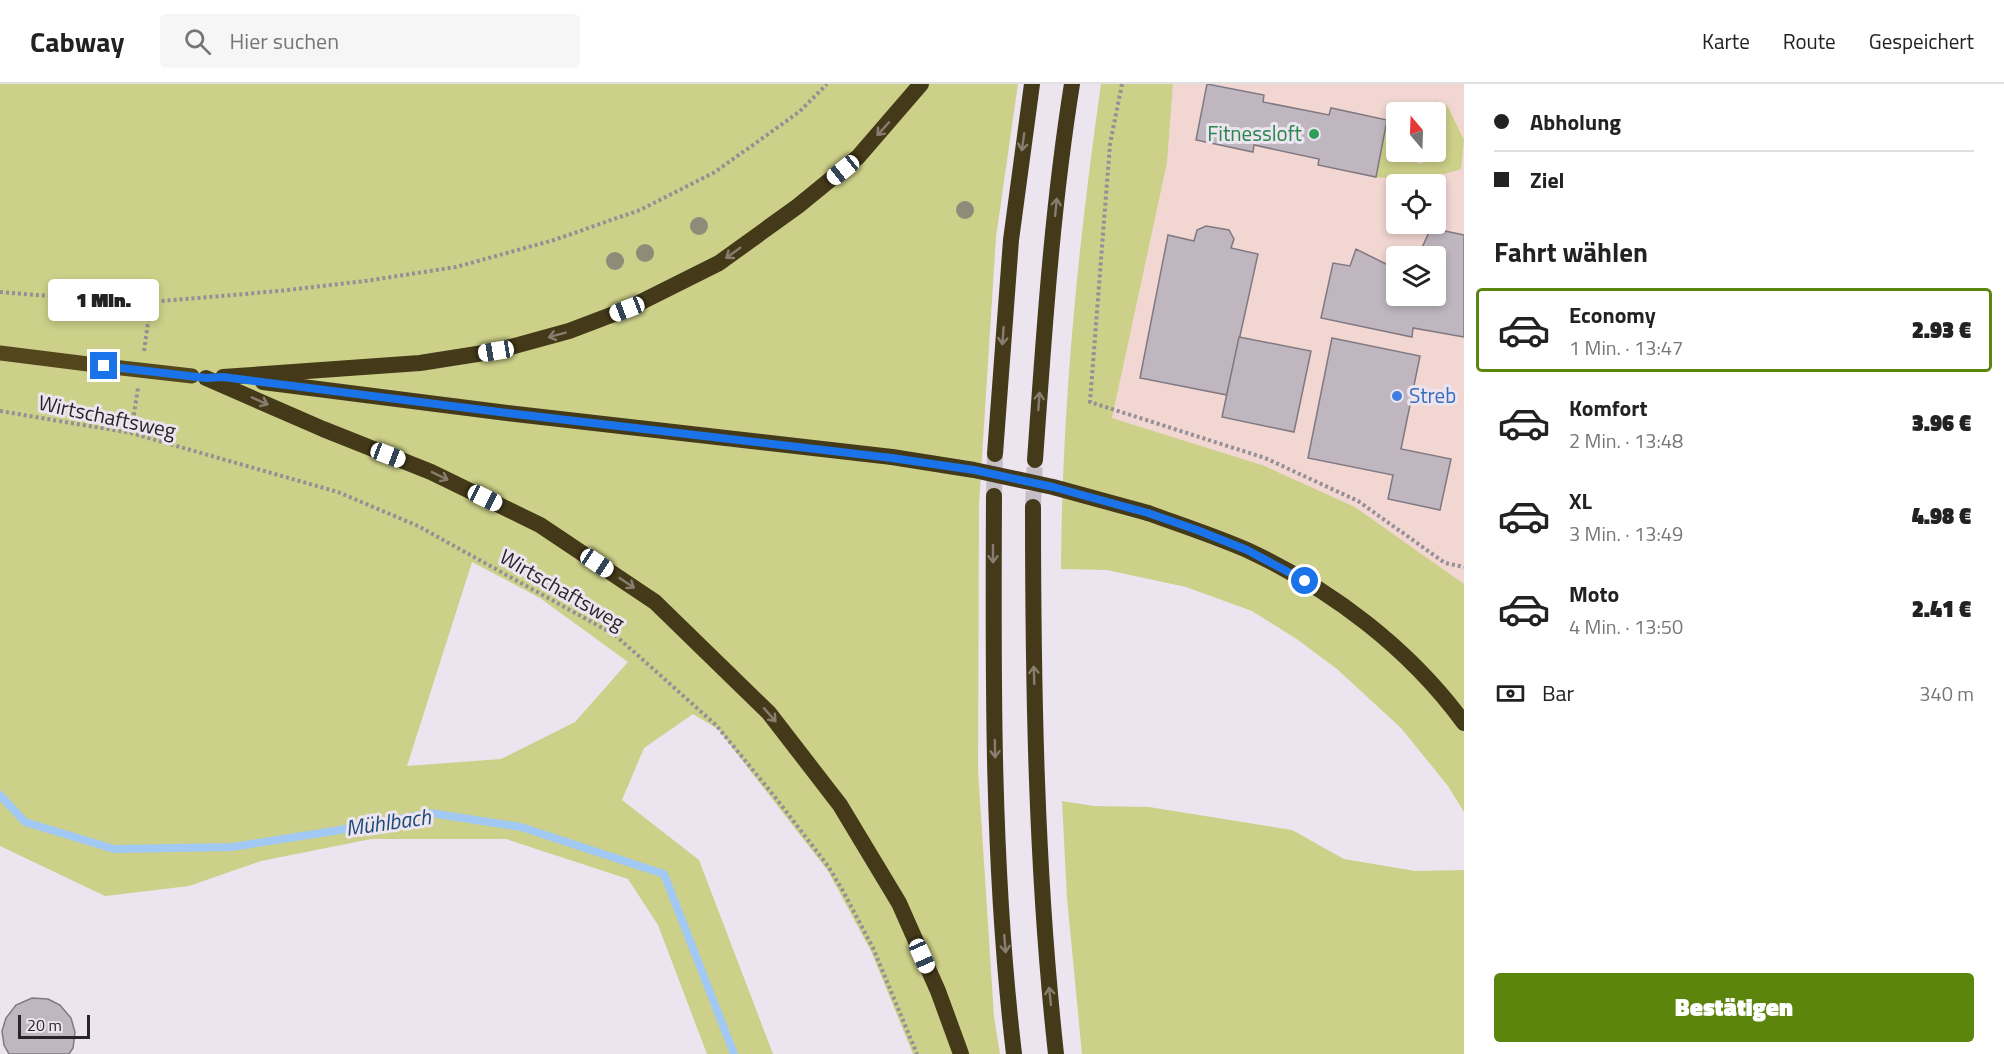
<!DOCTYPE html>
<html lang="de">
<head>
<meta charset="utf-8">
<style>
	:root { --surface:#fff; --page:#f6f6f6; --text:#222; --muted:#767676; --line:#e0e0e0; --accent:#5c850e }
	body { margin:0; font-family:"Titillium Web",sans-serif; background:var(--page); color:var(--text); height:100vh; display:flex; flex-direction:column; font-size:22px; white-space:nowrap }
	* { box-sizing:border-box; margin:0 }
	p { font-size:20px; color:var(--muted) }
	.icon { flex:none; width:33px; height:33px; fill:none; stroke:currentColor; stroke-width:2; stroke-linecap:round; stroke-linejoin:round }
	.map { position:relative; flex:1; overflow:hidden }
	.drawer { display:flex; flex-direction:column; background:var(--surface); width:540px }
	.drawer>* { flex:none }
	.guide { display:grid; align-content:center; height:132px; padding:0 30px; background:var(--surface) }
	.needle { width:39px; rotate:341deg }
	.controls { position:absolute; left:1386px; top:18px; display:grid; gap:12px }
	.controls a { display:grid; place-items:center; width:60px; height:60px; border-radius:6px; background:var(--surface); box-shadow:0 3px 9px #0003; font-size:30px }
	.scale { position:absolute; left:18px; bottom:15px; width:72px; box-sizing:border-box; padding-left:6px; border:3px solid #282529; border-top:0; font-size:16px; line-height:21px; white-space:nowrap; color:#282529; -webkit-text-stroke:4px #ece4ee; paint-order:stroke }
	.end { position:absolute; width:27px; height:27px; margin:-14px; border:8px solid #1a73e8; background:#fff; box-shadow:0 0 0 3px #fff }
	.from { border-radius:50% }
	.bubble { position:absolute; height:42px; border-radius:6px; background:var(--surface); box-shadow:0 3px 9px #0003; font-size:20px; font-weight:800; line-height:42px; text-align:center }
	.car { position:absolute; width:18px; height:36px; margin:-18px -9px; border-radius:8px; box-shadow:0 0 4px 2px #0007; background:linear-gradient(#fff 24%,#345 0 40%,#fff 0 76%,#345 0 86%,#fff 0) }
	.guide b { display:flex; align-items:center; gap:21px; height:57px; font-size:22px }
	.guide b+b { border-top:2px solid var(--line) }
	.guide i { width:15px; height:15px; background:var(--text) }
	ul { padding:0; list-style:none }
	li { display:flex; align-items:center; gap:18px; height:84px; margin:0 12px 9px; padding:0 18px; border:3px solid transparent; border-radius:6px }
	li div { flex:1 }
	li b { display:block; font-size:22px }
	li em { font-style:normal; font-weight:800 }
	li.active { border-color:var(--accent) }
	li>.icon { width:54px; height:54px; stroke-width:1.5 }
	h2 { padding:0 30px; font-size:27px; line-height:72px }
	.pay { display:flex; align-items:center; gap:15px; height:66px; padding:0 30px; font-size:22px }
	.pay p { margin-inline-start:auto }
	.cta { display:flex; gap:12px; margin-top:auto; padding:12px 30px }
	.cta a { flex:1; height:69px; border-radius:6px; background:var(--accent); color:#fff; font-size:24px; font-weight:800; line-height:69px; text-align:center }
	header { display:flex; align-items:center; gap:36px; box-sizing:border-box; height:84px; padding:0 30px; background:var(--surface); border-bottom:2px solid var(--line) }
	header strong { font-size:28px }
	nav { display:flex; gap:33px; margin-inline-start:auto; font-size:21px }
	.search { width:420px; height:54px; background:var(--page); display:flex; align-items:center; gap:15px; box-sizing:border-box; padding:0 21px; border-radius:6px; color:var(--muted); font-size:22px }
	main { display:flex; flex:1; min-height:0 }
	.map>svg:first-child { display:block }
</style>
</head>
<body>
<header>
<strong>Cabway</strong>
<div class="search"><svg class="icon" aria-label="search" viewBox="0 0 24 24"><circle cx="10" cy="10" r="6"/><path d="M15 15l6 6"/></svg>Hier suchen</div>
<nav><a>Karte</a><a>Route</a><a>Gespeichert</a></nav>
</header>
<main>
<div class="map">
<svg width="1464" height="970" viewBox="0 0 1464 970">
	<rect width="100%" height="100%" fill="#ece4ee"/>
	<path fill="#f1d6d2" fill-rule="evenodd" d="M1173,0H1464V500L1355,423L1262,381L1112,334L1167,79ZM1396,28H1436V68H1396ZM1396,100H1436V140H1396ZM1396,172H1436V212H1396Z"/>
	<g fill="#cdd088" fill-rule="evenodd">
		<path d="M0,0H1018L996,153L979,420L978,686L994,933L1000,970H913L871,867L828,787L718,645L693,630L644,664L622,716L699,776L773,970H707L658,841L628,795L506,755H371L261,777L189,802L105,812L0,762ZM472,478L540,514L628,578L575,638L501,675L407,682Z"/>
		<path d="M1101,0H1173L1167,79L1112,334L1262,381L1355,423L1464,500V728L1448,702L1401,644L1337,585L1298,556L1252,527L1186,503L1107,486L1061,485C1062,322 1078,161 1101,0Z"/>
		<path d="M1434,17L1447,21L1464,56L1461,85C1428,95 1411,97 1376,93L1388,29L1396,31V68H1404L1403,76L1422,80L1425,68H1436V28H1432Z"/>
		<path d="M1062,717L1094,722L1149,723L1292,746L1344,775L1415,787L1464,786V970H1082L1067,814Z"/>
	</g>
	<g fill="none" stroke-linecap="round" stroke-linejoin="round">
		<path stroke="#a1c9f3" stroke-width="8" d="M0,711L25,738L114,765L232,763L334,747L430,729L521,743L664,790L734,970"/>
	</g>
	<g fill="#bfb6bf" stroke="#817981" stroke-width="1.5">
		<path d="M1207,0L1264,11L1263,18L1329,31L1331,24L1387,36L1376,93L1318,81L1319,75L1254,61L1253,68L1196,56Z"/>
		<path d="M1206,142L1229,146L1234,155L1231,164L1258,170L1227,311L1140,294L1168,151L1194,157L1197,146Z"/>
		<path d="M1431,144L1464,151V253L1413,244L1412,253L1321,234L1333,179L1350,182L1356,165L1396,185V212H1436V172H1420L1419,170Z"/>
		<path d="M1239,253L1311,267L1294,348L1222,333Z"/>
		<path d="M1332,254L1420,272L1401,365L1451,375L1440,426L1388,415L1393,391L1308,374Z"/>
		<path d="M32,914L48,915L60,921L71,934L75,948L73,964L69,970H9L4,961L2,947L6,934L16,921Z"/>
	</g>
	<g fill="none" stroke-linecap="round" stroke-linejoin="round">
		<g stroke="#c5bec7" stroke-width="16" stroke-dasharray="16 8" stroke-linecap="butt">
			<path d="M994,412L995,370"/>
			<path d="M1033,423L1035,376"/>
		</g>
		<g stroke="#958f97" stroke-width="4" stroke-dasharray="3 3" stroke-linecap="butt">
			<path d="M1122,0L1110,60L1090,318L1265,374L1358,417L1445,479L1464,483"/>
			<path d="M0,208L112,217L151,218L279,207L365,197L456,183L554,156L640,126L715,88L799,28L827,0"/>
			<path d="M144,267L151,218"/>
			<path d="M0,327L131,349L338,408L418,442L615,551L716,641L775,713L828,782L843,807L873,864L917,970"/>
			<path d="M131,349L138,304"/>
		</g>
		<path stroke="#53461c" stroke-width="15" d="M0,269L104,282"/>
		<g stroke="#443a1a" stroke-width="16">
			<path d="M223,293L420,279L496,267L569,247L627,225L719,179L798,122L858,73L921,0"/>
			<path d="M206,294L323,345L431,388L540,441L655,518L769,629L840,721L899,819L938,907L961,970"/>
			<path d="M263,298L507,329L892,373"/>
			<path d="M995,370L1011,156L1032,0"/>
			<path d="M1035,376C1044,250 1052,124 1072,0"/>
			<path d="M994,412C993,598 992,785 1014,970"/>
			<path d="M1033,423C1033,606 1036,788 1056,970"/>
			<path d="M1148,429C1181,441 1215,452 1247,466C1331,505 1409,564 1464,639"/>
		</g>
		<path stroke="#53461c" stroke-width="15" d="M104,282L192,292"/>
		<path stroke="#443a1a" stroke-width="16" d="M892,373L974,386L1053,403L1148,429"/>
	</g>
	<g fill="#8e8b79">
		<circle cx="965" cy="126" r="9"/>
		<circle cx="699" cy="142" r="9"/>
		<circle cx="645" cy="169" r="9"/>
		<circle cx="615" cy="177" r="9"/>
	</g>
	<defs><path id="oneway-shaft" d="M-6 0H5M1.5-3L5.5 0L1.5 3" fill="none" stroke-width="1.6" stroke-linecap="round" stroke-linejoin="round" transform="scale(1.5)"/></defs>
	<g stroke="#877e6f">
		<use href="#oneway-shaft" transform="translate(883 45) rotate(132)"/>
		<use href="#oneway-shaft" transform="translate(1023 58) rotate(98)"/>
		<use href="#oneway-shaft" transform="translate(1056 123) rotate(-84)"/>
		<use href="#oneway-shaft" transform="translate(733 169) rotate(144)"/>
		<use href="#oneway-shaft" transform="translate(557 251) rotate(165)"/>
		<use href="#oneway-shaft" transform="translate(1003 252) rotate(94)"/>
		<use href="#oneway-shaft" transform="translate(260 317) rotate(24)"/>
		<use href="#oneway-shaft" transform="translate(1039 317) rotate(-86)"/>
		<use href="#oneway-shaft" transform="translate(440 392) rotate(26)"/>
		<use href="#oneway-shaft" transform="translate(993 470) rotate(90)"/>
		<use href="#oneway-shaft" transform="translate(627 499) rotate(34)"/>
		<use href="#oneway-shaft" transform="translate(1034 591) rotate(-92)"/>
		<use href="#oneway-shaft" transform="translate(770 631) rotate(49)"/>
		<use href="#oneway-shaft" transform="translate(995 665) rotate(89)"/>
		<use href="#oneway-shaft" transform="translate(1005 860) rotate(85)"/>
		<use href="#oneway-shaft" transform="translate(1050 912) rotate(-96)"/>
	</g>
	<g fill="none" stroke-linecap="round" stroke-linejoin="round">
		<path stroke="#1a73e8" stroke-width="8" d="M104,282L206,294L223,293L507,329L892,374L974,386L1053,403L1148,429L1197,446L1247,466L1305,497"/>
	</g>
	<circle fill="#2e9e5b" stroke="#ece4ee" stroke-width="2" cx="1314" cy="50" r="6"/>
	<circle fill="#3f7fe0" stroke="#ece4ee" stroke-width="2" cx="1397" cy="312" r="6"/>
	<g text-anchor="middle" stroke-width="6" stroke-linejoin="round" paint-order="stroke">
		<g font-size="21" fill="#27864d" stroke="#ece4ee" text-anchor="end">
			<text x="1302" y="57">Fitnessloft</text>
		</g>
		<g font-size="21" fill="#366cbe" stroke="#ece4ee" text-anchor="start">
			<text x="1409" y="319">Streb</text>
		</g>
		<g font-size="21" fill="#282529" stroke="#ece4ee">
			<text transform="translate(107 333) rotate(12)" y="7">Wirtschaftsweg</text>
			<text transform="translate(562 506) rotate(30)" y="7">Wirtschaftsweg</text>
		</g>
		<g font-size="22" font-style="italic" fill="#1d4c79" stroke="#ece4ee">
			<text transform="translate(388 738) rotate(-8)" y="8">Mühlbach</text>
		</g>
	</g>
</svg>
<div class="controls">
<a><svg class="needle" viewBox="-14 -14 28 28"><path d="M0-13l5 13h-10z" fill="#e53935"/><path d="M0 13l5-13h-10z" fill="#767676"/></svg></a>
<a><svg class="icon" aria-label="locate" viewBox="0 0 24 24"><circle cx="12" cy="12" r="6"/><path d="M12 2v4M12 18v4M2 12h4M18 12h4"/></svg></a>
<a><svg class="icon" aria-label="layers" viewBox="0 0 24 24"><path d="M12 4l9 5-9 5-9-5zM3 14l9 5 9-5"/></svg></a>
</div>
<div class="scale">20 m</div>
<i class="end from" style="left:1305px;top:497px"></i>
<i class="end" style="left:104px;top:282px"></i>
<div class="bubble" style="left:48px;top:195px;width:111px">1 Min.</div>
<i class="car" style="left:843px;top:86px;rotate:231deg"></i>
<i class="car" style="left:627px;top:225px;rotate:249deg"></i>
<i class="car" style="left:496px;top:267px;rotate:261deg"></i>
<i class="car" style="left:388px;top:371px;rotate:111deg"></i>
<i class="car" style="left:485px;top:414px;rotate:116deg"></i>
<i class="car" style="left:597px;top:479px;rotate:124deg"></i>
<i class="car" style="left:922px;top:872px;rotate:156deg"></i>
</div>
<section class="drawer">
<div class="guide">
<b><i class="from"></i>Abholung</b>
<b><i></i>Ziel</b>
</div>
<h2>Fahrt wählen</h2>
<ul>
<li class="active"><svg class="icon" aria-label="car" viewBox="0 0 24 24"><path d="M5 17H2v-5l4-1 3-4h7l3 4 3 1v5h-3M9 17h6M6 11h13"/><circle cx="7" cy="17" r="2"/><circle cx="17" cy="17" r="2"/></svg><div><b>Economy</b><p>1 Min. · 13:47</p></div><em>2.93 €</em></li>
<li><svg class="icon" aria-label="car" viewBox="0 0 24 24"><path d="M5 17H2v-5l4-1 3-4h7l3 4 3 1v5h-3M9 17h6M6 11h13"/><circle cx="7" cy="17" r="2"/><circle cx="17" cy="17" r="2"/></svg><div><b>Komfort</b><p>2 Min. · 13:48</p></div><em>3.96 €</em></li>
<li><svg class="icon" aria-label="car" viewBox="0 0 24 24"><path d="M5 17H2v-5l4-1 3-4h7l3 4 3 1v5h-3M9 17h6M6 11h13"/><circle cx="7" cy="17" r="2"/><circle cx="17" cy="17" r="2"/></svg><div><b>XL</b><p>3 Min. · 13:49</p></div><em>4.98 €</em></li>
<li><svg class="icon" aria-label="car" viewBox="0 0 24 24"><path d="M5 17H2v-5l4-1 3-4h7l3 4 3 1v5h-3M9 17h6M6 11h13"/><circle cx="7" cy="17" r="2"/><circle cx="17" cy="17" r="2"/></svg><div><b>Moto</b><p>4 Min. · 13:50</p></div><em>2.41 €</em></li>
</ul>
<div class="pay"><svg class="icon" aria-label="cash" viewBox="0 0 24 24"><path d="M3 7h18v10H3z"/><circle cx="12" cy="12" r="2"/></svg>Bar<p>340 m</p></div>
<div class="cta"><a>Bestätigen</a></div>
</section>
</main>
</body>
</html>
